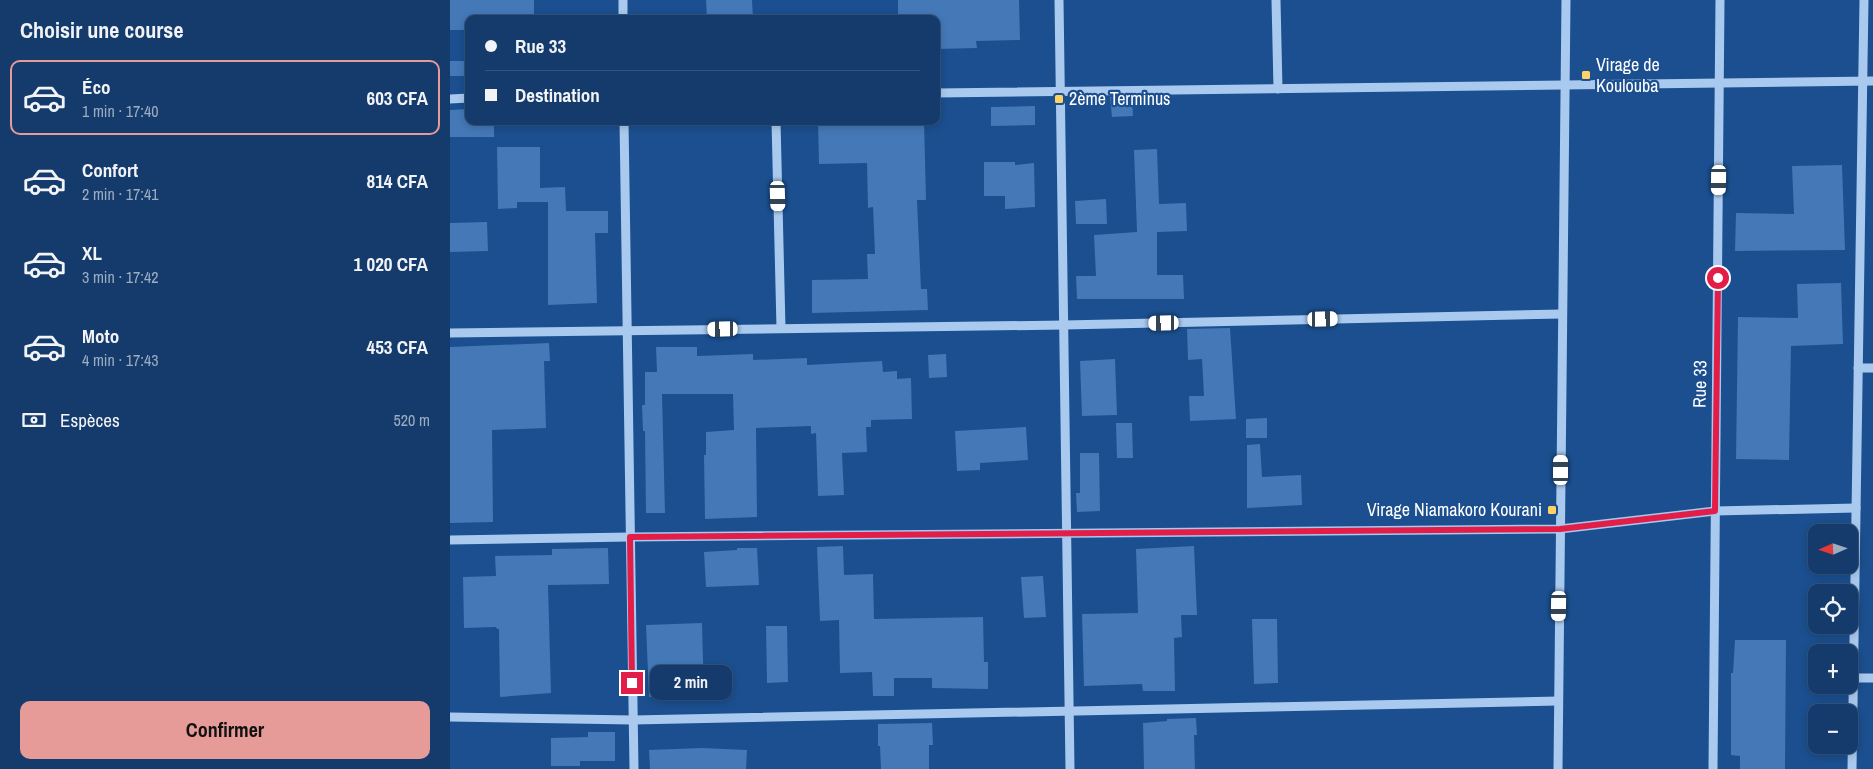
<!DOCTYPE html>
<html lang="fr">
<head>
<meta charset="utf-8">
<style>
	:root { --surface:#143b6b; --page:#214673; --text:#f1f3f6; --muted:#9dadc1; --line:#33557e; --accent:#e69b98 }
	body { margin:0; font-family:"Archivo Narrow",sans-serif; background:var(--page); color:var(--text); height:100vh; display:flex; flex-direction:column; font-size:19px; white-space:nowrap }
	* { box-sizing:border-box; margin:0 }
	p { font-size:16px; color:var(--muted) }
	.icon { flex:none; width:28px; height:28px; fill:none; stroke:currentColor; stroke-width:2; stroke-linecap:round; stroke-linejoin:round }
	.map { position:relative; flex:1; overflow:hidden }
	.side { display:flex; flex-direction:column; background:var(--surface); width:450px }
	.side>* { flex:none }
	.banner { position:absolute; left:15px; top:15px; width:475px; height:110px; border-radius:10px; box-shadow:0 2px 8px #0003,0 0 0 1px var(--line); display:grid; align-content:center; height:110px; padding:0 20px; background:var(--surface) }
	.needle { width:32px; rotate:267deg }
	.tools { position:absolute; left:1358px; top:524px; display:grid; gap:10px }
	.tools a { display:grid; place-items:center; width:50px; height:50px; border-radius:10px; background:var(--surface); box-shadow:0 2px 8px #0003,0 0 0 1px var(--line); font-size:25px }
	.end { position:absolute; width:22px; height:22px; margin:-11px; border:6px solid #e11d48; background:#fff; box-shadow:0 0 0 2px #fff }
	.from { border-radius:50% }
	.bubble { position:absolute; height:35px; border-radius:10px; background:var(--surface); box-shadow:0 2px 8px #0003,0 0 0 1px var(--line); font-size:16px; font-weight:700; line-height:35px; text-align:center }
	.car { position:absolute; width:15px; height:30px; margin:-15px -8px; border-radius:6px; box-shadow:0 0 4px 1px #0007; background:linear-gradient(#fff 24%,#345 0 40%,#fff 0 76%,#345 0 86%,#fff 0) }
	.banner b { display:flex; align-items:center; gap:18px; height:48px; font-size:19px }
	.banner b+b { border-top:1px solid var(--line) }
	.banner i { width:12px; height:12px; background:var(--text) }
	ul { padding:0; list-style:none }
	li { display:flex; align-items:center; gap:15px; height:75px; margin:0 10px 8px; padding:0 10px; border:2px solid transparent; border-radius:10px }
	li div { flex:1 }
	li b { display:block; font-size:19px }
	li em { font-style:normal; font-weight:700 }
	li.selected { border-color:var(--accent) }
	li>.icon { width:45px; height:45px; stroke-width:1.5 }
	h2 { padding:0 20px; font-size:22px; line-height:60px }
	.pay { display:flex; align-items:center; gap:12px; height:55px; padding:0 20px; font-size:19px }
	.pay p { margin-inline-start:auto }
	.button { display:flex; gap:10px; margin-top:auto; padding:10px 20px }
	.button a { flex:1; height:58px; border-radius:10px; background:var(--accent); color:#111; font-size:20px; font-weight:700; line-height:58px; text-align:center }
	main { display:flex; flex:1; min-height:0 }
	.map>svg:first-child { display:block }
</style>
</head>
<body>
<main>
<section class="side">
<h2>Choisir une course</h2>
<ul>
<li class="selected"><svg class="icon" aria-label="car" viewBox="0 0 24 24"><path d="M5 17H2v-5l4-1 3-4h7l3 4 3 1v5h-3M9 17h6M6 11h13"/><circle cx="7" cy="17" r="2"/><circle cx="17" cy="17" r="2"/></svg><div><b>Éco</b><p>1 min · 17:40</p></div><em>603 CFA</em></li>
<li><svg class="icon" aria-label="car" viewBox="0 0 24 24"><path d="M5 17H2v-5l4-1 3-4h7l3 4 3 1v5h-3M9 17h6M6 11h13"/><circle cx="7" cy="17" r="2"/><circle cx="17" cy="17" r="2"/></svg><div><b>Confort</b><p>2 min · 17:41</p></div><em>814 CFA</em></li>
<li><svg class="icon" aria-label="car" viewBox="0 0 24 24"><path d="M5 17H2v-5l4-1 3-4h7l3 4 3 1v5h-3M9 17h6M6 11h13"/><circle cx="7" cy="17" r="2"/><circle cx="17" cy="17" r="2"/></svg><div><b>XL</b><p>3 min · 17:42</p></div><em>1 020 CFA</em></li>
<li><svg class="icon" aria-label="car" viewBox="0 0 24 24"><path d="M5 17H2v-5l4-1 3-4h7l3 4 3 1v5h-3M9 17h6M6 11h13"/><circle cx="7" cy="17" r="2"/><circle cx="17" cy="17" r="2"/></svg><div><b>Moto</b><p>4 min · 17:43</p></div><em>453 CFA</em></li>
</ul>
<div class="pay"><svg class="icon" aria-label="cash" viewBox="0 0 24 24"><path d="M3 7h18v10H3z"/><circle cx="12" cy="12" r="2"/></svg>Espèces<p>520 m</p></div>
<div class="button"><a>Confirmer</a></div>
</section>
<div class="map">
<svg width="1423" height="769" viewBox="0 0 1423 769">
	<rect width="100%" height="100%" fill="#1b4f8f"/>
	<g fill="#4478b7">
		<path d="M0,0H84V19H19V30H0Z"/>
		<path d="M256,0H302L303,19H257Z"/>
		<path d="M448,0H569L570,40L526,41L527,48L486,49V19H448Z"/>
		<rect x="0" y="61" width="19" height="15"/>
		<path d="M660,97H682L683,116L662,117Z"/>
		<path d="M585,106V125L541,126V107Z"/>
		<path d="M19,109V121H44V137H0V110Z"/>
		<path d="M368,121H474L476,200H467L471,289H477L478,310L362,313V280L418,279L417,254H425L423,207L418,208L417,163L369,164Z"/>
		<path d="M47,147H90V188L115,187L116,211H158V233H145L147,303L98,305V202H67V208L48,209Z"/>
		<path d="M707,149L709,204L736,203L737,231L707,232V275H733L734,299H627L626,276H646L644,235L687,232L684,150Z"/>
		<path d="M534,162H565V165L584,163L585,207L555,209V196H534Z"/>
		<path d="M1392,165L1395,250L1285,251L1286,213L1344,214L1342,166Z"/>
		<path d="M656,199L657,224H626L625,201Z"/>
		<path d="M37,222L38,251L0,252V223Z"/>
		<path d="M1391,283L1393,344L1341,346L1339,460L1286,459L1288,317L1348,318L1347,284Z"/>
		<path d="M780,328L786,419L740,421L739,396H754L752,359L738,360L737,329Z"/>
		<path d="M99,343L100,361H94L96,428L42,430L43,522L0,523V347Z"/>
		<path d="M206,347H247V356L303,354V360L357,358V365L432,361L433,372L447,371V379L461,378L462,419L421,420V427H416L417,452L392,453L394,495L368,496L366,433L361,434V426L306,428L307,517L255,519L254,455H256V432L284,430L283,394H212L215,513H196L195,431H193L192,405H195V372H207Z"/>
		<path d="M496,354L497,377L479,378L478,355Z"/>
		<path d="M665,359L667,415L632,416L630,361Z"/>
		<path d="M817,418V438H796V419Z"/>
		<path d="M666,423H682L683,458H667Z"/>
		<path d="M576,427L578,460L530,463V470L507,471L505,431Z"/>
		<path d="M810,444L812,477L851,475L852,505L797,508V445Z"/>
		<path d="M630,453H649L650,511L627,512L626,493H630Z"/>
		<path d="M393,546L394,575L423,574L424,619L533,617L534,662H538V689L482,688V678H444V696H423L422,672L390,673L389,620L370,621L367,547Z"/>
		<path d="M744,546L747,615H731L732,637L724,638L725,691H693L692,684L634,686L632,614L688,613L686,549Z"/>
		<path d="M158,548L159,584L98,585L101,693L50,697L49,629H47L46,627L14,628L13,577L46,576L45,556L102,555V549Z"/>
		<path d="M287,548H307L309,585L256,587L254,552L287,550Z"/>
		<path d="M593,576L596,617L574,618L571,577Z"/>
		<path d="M802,619H827L828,683L804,684Z"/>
		<path d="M252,623L254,696L199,697L196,625Z"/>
		<path d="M316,626H337L338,682L317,683Z"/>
		<path d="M1285,640H1336L1335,769H1290V756L1281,755V673H1283Z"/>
		<path d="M746,718L747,735H744L745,769H694L693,723L717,721V719Z"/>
		<path d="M482,723L483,745H479V769H431L430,746H428V724Z"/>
		<path d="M138,732H165V761H130V766H101V738L138,737Z"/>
		<path d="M252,748L297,750L296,769H200L199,750Z"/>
	</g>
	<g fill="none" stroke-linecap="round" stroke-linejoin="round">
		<g stroke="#a9c9ee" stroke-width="9">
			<path d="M173,0V19"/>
			<path d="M609,0L620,769"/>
			<path d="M826,0L828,89"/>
			<path d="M486,93L1423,81"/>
			<path d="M0,99L19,98"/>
			<path d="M174,121L184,769"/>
			<path d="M326,121L331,328"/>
			<path d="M0,333L614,325L1112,314"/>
			<path d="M1408,368H1423"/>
			<path d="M0,540L180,537L1110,529L1265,511L1406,508"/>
			<path d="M1404,678H1423"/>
			<path d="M0,717L183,720L1108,701"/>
			<path d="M1108,769L1116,0"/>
			<path d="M1263,769L1270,0"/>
			<path d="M1402,769L1414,0"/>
		</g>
	</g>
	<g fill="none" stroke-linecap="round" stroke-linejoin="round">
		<path stroke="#e11d48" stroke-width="6" d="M182,683L180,537L1110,529L1265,511L1268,278"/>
	</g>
	<g fill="#ffd166" stroke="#1b4f8f" stroke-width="2">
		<rect x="1131" y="70" width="10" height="10" rx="2.5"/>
		<rect x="604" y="94" width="10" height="10" rx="2.5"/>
		<rect x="1097" y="505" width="10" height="10" rx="2.5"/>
	</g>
	<g text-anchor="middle" stroke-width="4.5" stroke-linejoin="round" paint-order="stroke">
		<g font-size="18" fill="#fff" stroke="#1b4f8f" text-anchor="start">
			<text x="1146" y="71">Virage de<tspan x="1146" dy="21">Koulouba</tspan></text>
			<text x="619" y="105">2ème Terminus</text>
			<text x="1092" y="516" text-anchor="end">Virage Niamakoro Kourani</text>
		</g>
		<g font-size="18" fill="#fff" stroke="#1b4f8f">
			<text transform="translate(1250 384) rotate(-89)" y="6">Rue 33</text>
		</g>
	</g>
</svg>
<div class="tools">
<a><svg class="needle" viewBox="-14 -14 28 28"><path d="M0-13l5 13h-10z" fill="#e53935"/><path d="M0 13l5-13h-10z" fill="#9dadc1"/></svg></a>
<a><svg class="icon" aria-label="locate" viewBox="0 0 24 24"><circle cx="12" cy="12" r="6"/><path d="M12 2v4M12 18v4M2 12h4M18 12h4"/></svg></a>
<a>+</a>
<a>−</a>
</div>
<i class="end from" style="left:1268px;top:278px"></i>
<i class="end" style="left:182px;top:683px"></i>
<div class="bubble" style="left:200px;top:665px;width:82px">2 min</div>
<i class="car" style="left:1269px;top:180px;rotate:181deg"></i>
<i class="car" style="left:328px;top:196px;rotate:178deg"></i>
<i class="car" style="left:873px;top:319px;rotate:89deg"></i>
<i class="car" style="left:714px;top:323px;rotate:269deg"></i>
<i class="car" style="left:273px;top:329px;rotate:269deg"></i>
<i class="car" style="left:1111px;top:470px;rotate:0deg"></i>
<i class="car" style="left:1109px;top:606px;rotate:181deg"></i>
<div class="banner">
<b><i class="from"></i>Rue 33</b>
<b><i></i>Destination</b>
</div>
</div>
</main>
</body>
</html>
